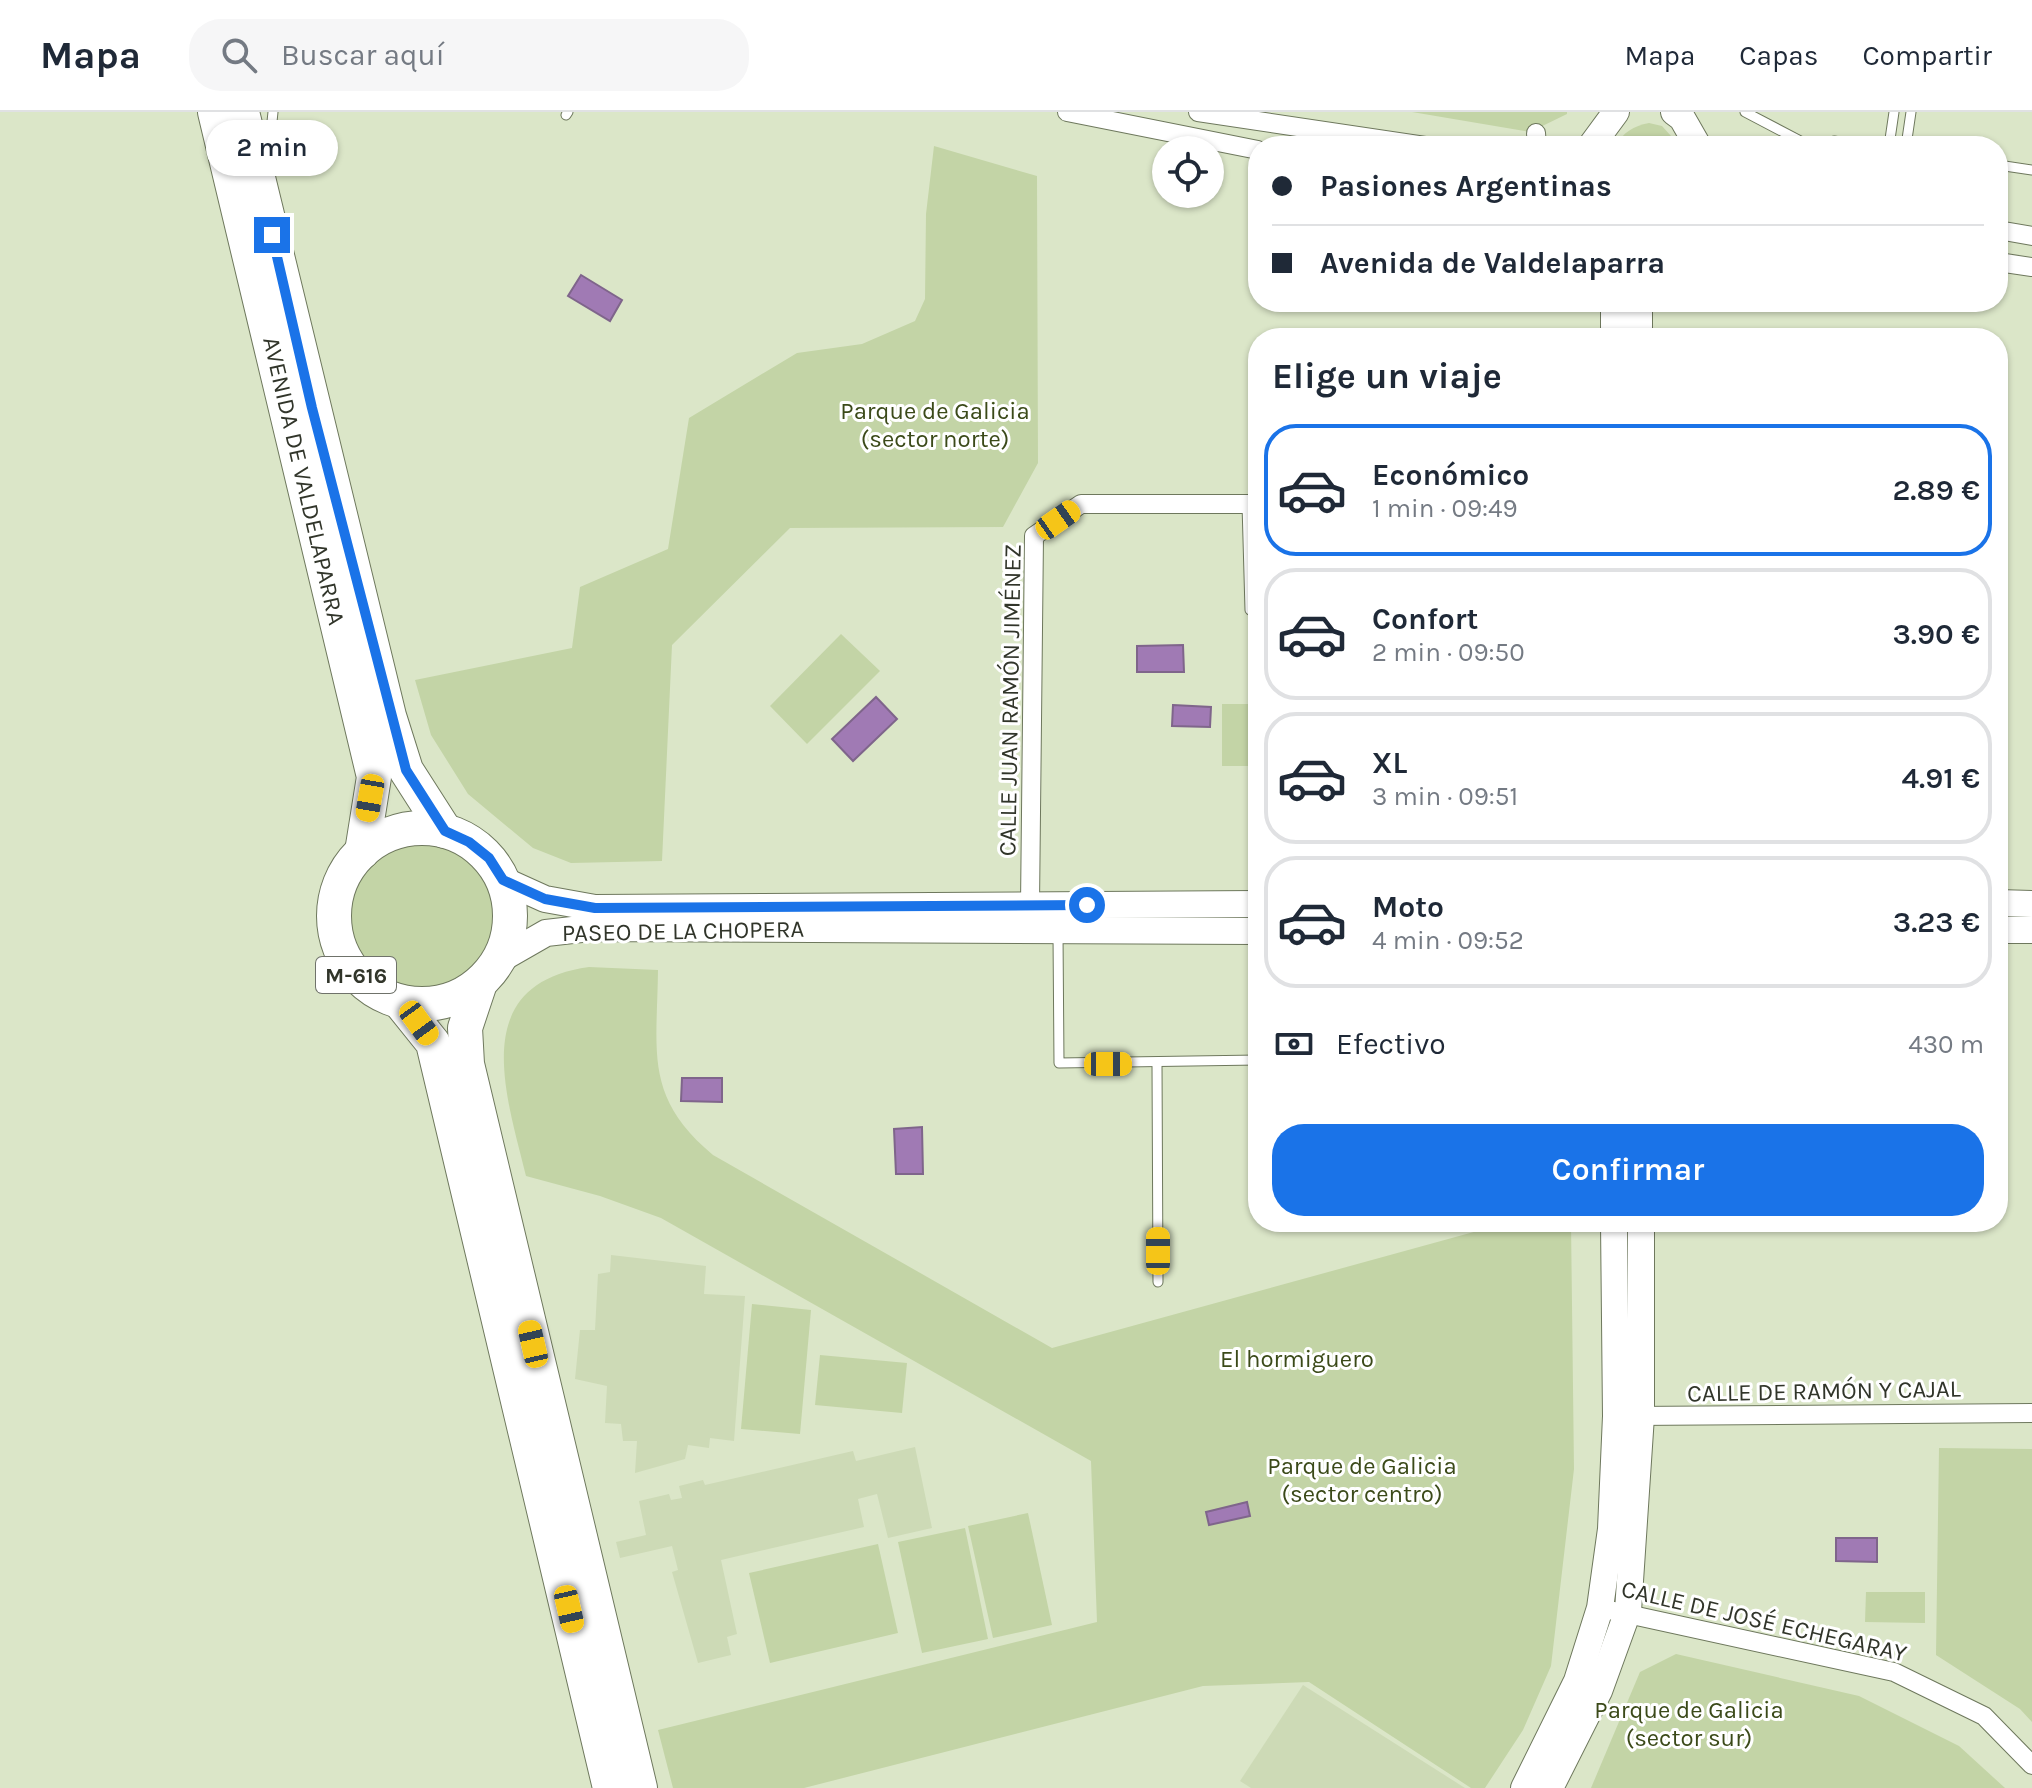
<!DOCTYPE html>
<html lang="es">
<head>
<meta charset="utf-8">
<style>
	:root { --surface:#fff; --page:#f6f6f7; --text:#1f2937; --muted:#747a83; --line:#e0e1e3; --accent:#1a73e8 }
	body { margin:0; font-family:Karla,sans-serif; background:var(--page); color:var(--text); height:100vh; display:flex; flex-direction:column; font-size:30px; white-space:nowrap }
	* { box-sizing:border-box; margin:0 }
	p { font-size:26px; color:var(--muted) }
	.icon { flex:none; width:44px; height:44px; fill:none; stroke:currentColor; stroke-width:2; stroke-linecap:round; stroke-linejoin:round }
	.map { position:relative; flex:1; overflow:hidden }
	.details { position:absolute; left:1248px; top:216px; width:760px; height:904px; display:flex; flex-direction:column; background:var(--surface); border-radius:32px; box-shadow:0 2px 6px #0004 }
	.details>* { flex:none }
	.banner { position:absolute; left:1248px; top:24px; width:760px; height:176px; border-radius:32px; box-shadow:0 2px 6px #0004; display:grid; align-content:center; height:176px; padding:0 24px; background:var(--surface) }
	.tools { position:absolute; left:1152px; top:24px; display:grid; gap:16px }
	.tools a { display:grid; place-items:center; width:72px; height:72px; border-radius:50%; background:var(--surface); box-shadow:0 2px 6px #0004; font-size:40px }
	.end { position:absolute; width:36px; height:36px; margin:-18px; border:10px solid #1a73e8; background:#fff; box-shadow:0 0 0 4px #fff }
	.from { border-radius:50% }
	.bubble { position:absolute; height:56px; border-radius:28px; background:var(--surface); box-shadow:0 2px 6px #0004; font-size:26px; font-weight:600; line-height:56px; text-align:center }
	.car { position:absolute; width:24px; height:48px; margin:-24px -12px; border-radius:10px; box-shadow:0 0 6px 2px #0007; background:linear-gradient(#f5c518 24%,#345 0 40%,#f5c518 0 76%,#345 0 86%,#f5c518 0) }
	.banner b { display:flex; align-items:center; gap:28px; height:76px; font-size:30px }
	.banner b+b { border-top:2px solid var(--line) }
	.banner i { width:20px; height:20px; background:var(--text) }
	ul { padding:0; list-style:none }
	li { display:flex; align-items:center; gap:24px; height:132px; margin:0 16px 12px; padding:0 8px; border:4px solid var(--line); border-radius:32px }
	li div { flex:1 }
	li b { display:block; font-size:30px }
	li em { font-style:normal; font-weight:600 }
	li.on { border-color:var(--accent) }
	li>.icon { width:72px; height:72px; stroke-width:1.5 }
	h2 { padding:0 24px; font-size:36px; line-height:96px }
	.pay { display:flex; align-items:center; gap:20px; height:88px; padding:0 24px; font-size:30px }
	.pay p { margin-inline-start:auto }
	.primary-button { display:flex; gap:16px; margin-top:auto; padding:16px 24px }
	.primary-button a { flex:1; height:92px; border-radius:32px; background:var(--accent); color:#fff; font-size:32px; font-weight:600; line-height:92px; text-align:center }
	header { display:flex; align-items:center; gap:48px; box-sizing:border-box; height:112px; padding:0 40px; background:var(--surface); border-bottom:2px solid var(--line) }
	header strong { font-size:38px }
	nav { display:flex; gap:44px; margin-inline-start:auto; font-size:28px }
	.search { width:560px; height:72px; background:var(--page); display:flex; align-items:center; gap:20px; box-sizing:border-box; padding:0 28px; border-radius:32px; color:var(--muted); font-size:30px }
	.map>svg:first-child { display:block }
</style>
</head>
<body>
<header>
<strong>Mapa</strong>
<div class="search"><svg class="icon" aria-label="search" viewBox="0 0 24 24"><circle cx="10" cy="10" r="6"/><path d="M15 15l6 6"/></svg>Buscar aquí</div>
<nav><a>Mapa</a><a>Capas</a><a>Compartir</a></nav>
</header>
<div class="map">
<svg width="2032" height="1676" viewBox="0 0 2032 1676">
	<rect width="100%" height="100%" fill="#dbe6c8"/>
	<g fill="#cddab6">
		<path d="M611,1143L706,1154L704,1182L745,1184L734,1329L710,1326L709,1336L688,1333L685,1347L635,1361L637,1329H623L621,1312L605,1311L607,1274L575,1267L580,1218H595L598,1162L610,1160Z"/>
		<path d="M915,1335L932,1416L888,1426L877,1382L858,1387L864,1415L721,1448L737,1522L727,1525L731,1543L698,1551L672,1460L678,1458L672,1434L620,1446L616,1430L646,1423L639,1389L669,1382L671,1388L682,1386L679,1374L703,1368L705,1373L853,1339L856,1349Z"/>
		<path d="M1303,1573L1465,1676H1251L1240,1669Z"/>
	</g>
	<g fill="#c3d4a6">
		<path d="M1412,0H1567V2L1530,20Z"/>
		<path d="M1649,11L1662,14L1680,34H1615C1624,20 1633,14 1649,11Z"/>
		<path d="M934,34L1037,64L1038,351L1003,415L790,416L672,533L662,749L571,751L533,736L468,682L431,623L415,568L572,536L580,475L668,437L689,306L797,241L862,232L915,209L925,187L926,102Z"/>
		<path d="M841,522L880,559L807,632L770,594Z"/>
		<rect x="1222" y="592" width="32" height="62"/>
		<circle cx="421" cy="803" r="72"/>
		<path d="M589,855L658,858C657,941 644,985 713,1043L1052,1236L1510,1110H1571L1574,1357L1551,1554L1523,1618L1485,1676H1471L1309,1570L1203,1574L804,1676H673L658,1618L1097,1510L1091,1349L661,1106L600,1084L526,1064C506,982 467,872 589,855Z"/>
		<path d="M752,1192L811,1198L800,1322L741,1317Z"/>
		<path d="M820,1243L907,1251L902,1301L815,1293Z"/>
		<path d="M1939,1336L2032,1337V1610L2020,1597L1936,1543Z"/>
		<path d="M1028,1401L1052,1513L993,1526L968,1414Z"/>
		<path d="M965,1416L988,1527L922,1541L898,1430Z"/>
		<path d="M878,1432L898,1521L770,1551L749,1461Z"/>
		<path d="M1866,1480H1925V1511L1865,1510Z"/>
		<path d="M1676,1542L1859,1584L1959,1634L2005,1676H1591L1640,1560Z"/>
	</g>
	<g fill="#a07ab4" stroke="#7f658b" stroke-width="2">
		<path d="M581,163L622,188L610,209L568,184Z"/>
		<path d="M1183,533L1184,560H1137V534Z"/>
		<path d="M876,585L897,607L853,649L832,627Z"/>
		<path d="M1173,593L1211,595L1210,615L1172,614Z"/>
		<path d="M682,966H722V990L681,989Z"/>
		<path d="M922,1015L923,1062H896L894,1017Z"/>
		<path d="M1247,1390L1250,1404L1209,1413L1206,1400Z"/>
		<path d="M1836,1426H1877V1450L1836,1449Z"/>
	</g>
	<g fill="none" stroke-linecap="round" stroke-linejoin="round">
		<g stroke="#6e785d" stroke-width="11">
			<g id="lane">
				<path d="M1745,0L1810,34"/>
				<path d="M566,3L568,0"/>
				<path d="M1817,34L1834,29L1863,34"/>
				<path d="M1889,34L1894,0"/>
				<path d="M1906,34L1911,0"/>
				<path d="M268,48L273,0"/>
				<path d="M1998,53L2032,58"/>
				<path d="M1247,392L1250,498"/>
				<path d="M1058,822L1059,951L1258,948"/>
				<path d="M1157,952L1158,1170"/>
			</g>
		</g>
		<g stroke="#6e785d" stroke-width="20">
			<g id="street">
				<path d="M1067,0L1258,38"/>
				<path d="M1198,0L1425,34"/>
				<path d="M1536,21L1537,34"/>
				<path d="M1998,118L2032,124"/>
				<path d="M1998,150L2032,155"/>
				<path d="M1030,793L1034,424L1081,392H1258"/>
				<path d="M1631,1304L2032,1301"/>
				<path d="M1600,1496L1894,1560L1984,1604L2032,1653"/>
			</g>
		</g>
		<g stroke="#6e785d" stroke-width="28">
			<g id="secondary">
				<path d="M1674,0L1682,6L1698,34"/>
				<path d="M1591,34L1616,0"/>
				<path d="M1614,190V226"/>
				<path d="M1639,190V226"/>
				<path d="M503,768L545,787L595,796L1258,792"/>
				<path d="M1998,791L2032,792"/>
				<path d="M1998,818H2032"/>
				<path d="M499,848L546,821L590,816L1258,819"/>
				<path d="M1524,1676L1577,1569L1600,1496L1611,1417L1616,1304L1614,1110"/>
				<path d="M1550,1676L1599,1579L1628,1499L1641,1304V1110"/>
			</g>
		</g>
		<g stroke="#6e785d" stroke-width="36">
			<g id="highway">
				<path d="M215,0L374,665L362,740"/>
				<path d="M242,0L389,604L406,658L445,719"/>
				<circle cx="422" cy="804" r="88"/>
				<path d="M480,871L465,916L467,952L640,1676"/>
				<path d="M400,890L433,931L610,1676"/>
			</g>
		</g>
		<use href="#lane" stroke="#fff" stroke-width="9"/>
		<use href="#street" stroke="#fff" stroke-width="18"/>
		<use href="#secondary" stroke="#fff" stroke-width="26"/>
		<use href="#highway" stroke="#fff" stroke-width="34"/>
	</g>
	<g fill="none" stroke-linecap="round" stroke-linejoin="round">
		<path stroke="#1a73e8" stroke-width="10" d="M272,123L312,296L406,658L445,719L469,730L489,746L503,768L545,787L595,796L1087,793"/>
	</g>
	<g text-anchor="middle" stroke-width="6" stroke-linejoin="round" paint-order="stroke">
		<rect fill="#fff" stroke="#6f726a" stroke-width="2" x="316" y="845" width="80" height="36" rx="6"/>
		<g font-size="22" font-weight="bold" fill="#31352a">
			<text x="356" y="871">M-616</text>
		</g>
		<g font-size="24" fill="#3b4a19" stroke="#fff">
			<text x="935" y="307">Parque de Galicia<tspan x="935" dy="28">(sector norte)</tspan></text>
			<text x="1297" y="1255">El hormiguero</text>
			<text x="1362" y="1362">Parque de Galicia<tspan x="1362" dy="28">(sector centro)</tspan></text>
			<text x="1689" y="1606">Parque de Galicia<tspan x="1689" dy="28">(sector sur)</tspan></text>
		</g>
		<g font-size="24" fill="#31352a" stroke="#fff">
			<text transform="translate(304 369) rotate(77)" y="8">AVENIDA DE VALDELAPARRA</text>
			<text transform="translate(1010 588) rotate(-89)" y="8">CALLE JUAN RAMÓN JIMÉNEZ</text>
			<text transform="translate(683 819) rotate(-1)" y="8">PASEO DE LA CHOPERA</text>
			<text transform="translate(1824 1279) rotate(-1)" y="8">CALLE DE RAMÓN Y CAJAL</text>
			<text transform="translate(1764 1509) rotate(13)" y="8">CALLE DE JOSÉ ECHEGARAY</text>
		</g>
	</g>
</svg>
<div class="tools">
<a><svg class="icon" aria-label="locate" viewBox="0 0 24 24"><circle cx="12" cy="12" r="6"/><path d="M12 2v4M12 18v4M2 12h4M18 12h4"/></svg></a>
</div>
<i class="end from" style="left:1087px;top:793px"></i>
<i class="end" style="left:272px;top:123px"></i>
<div class="bubble" style="left:206px;top:8px;width:132px">2 min</div>
<i class="car" style="left:1058px;top:408px;rotate:55deg"></i>
<i class="car" style="left:370px;top:686px;rotate:190deg"></i>
<i class="car" style="left:419px;top:911px;rotate:144deg"></i>
<i class="car" style="left:1108px;top:952px;rotate:90deg"></i>
<i class="car" style="left:1158px;top:1139px;rotate:0deg"></i>
<i class="car" style="left:533px;top:1232px;rotate:347deg"></i>
<i class="car" style="left:569px;top:1497px;rotate:167deg"></i>
<div class="banner">
<b><i class="from"></i>Pasiones Argentinas</b>
<b><i></i>Avenida de Valdelaparra</b>
</div>
<section class="details">
<h2>Elige un viaje</h2>
<ul>
<li class="on"><svg class="icon" aria-label="car" viewBox="0 0 24 24"><path d="M5 17H2v-5l4-1 3-4h7l3 4 3 1v5h-3M9 17h6M6 11h13"/><circle cx="7" cy="17" r="2"/><circle cx="17" cy="17" r="2"/></svg><div><b>Económico</b><p>1 min · 09:49</p></div><em>2.89 €</em></li>
<li><svg class="icon" aria-label="car" viewBox="0 0 24 24"><path d="M5 17H2v-5l4-1 3-4h7l3 4 3 1v5h-3M9 17h6M6 11h13"/><circle cx="7" cy="17" r="2"/><circle cx="17" cy="17" r="2"/></svg><div><b>Confort</b><p>2 min · 09:50</p></div><em>3.90 €</em></li>
<li><svg class="icon" aria-label="car" viewBox="0 0 24 24"><path d="M5 17H2v-5l4-1 3-4h7l3 4 3 1v5h-3M9 17h6M6 11h13"/><circle cx="7" cy="17" r="2"/><circle cx="17" cy="17" r="2"/></svg><div><b>XL</b><p>3 min · 09:51</p></div><em>4.91 €</em></li>
<li><svg class="icon" aria-label="car" viewBox="0 0 24 24"><path d="M5 17H2v-5l4-1 3-4h7l3 4 3 1v5h-3M9 17h6M6 11h13"/><circle cx="7" cy="17" r="2"/><circle cx="17" cy="17" r="2"/></svg><div><b>Moto</b><p>4 min · 09:52</p></div><em>3.23 €</em></li>
</ul>
<div class="pay"><svg class="icon" aria-label="cash" viewBox="0 0 24 24"><path d="M3 7h18v10H3z"/><circle cx="12" cy="12" r="2"/></svg>Efectivo<p>430 m</p></div>
<div class="primary-button"><a>Confirmar</a></div>
</section>
</div>
</body>
</html>
